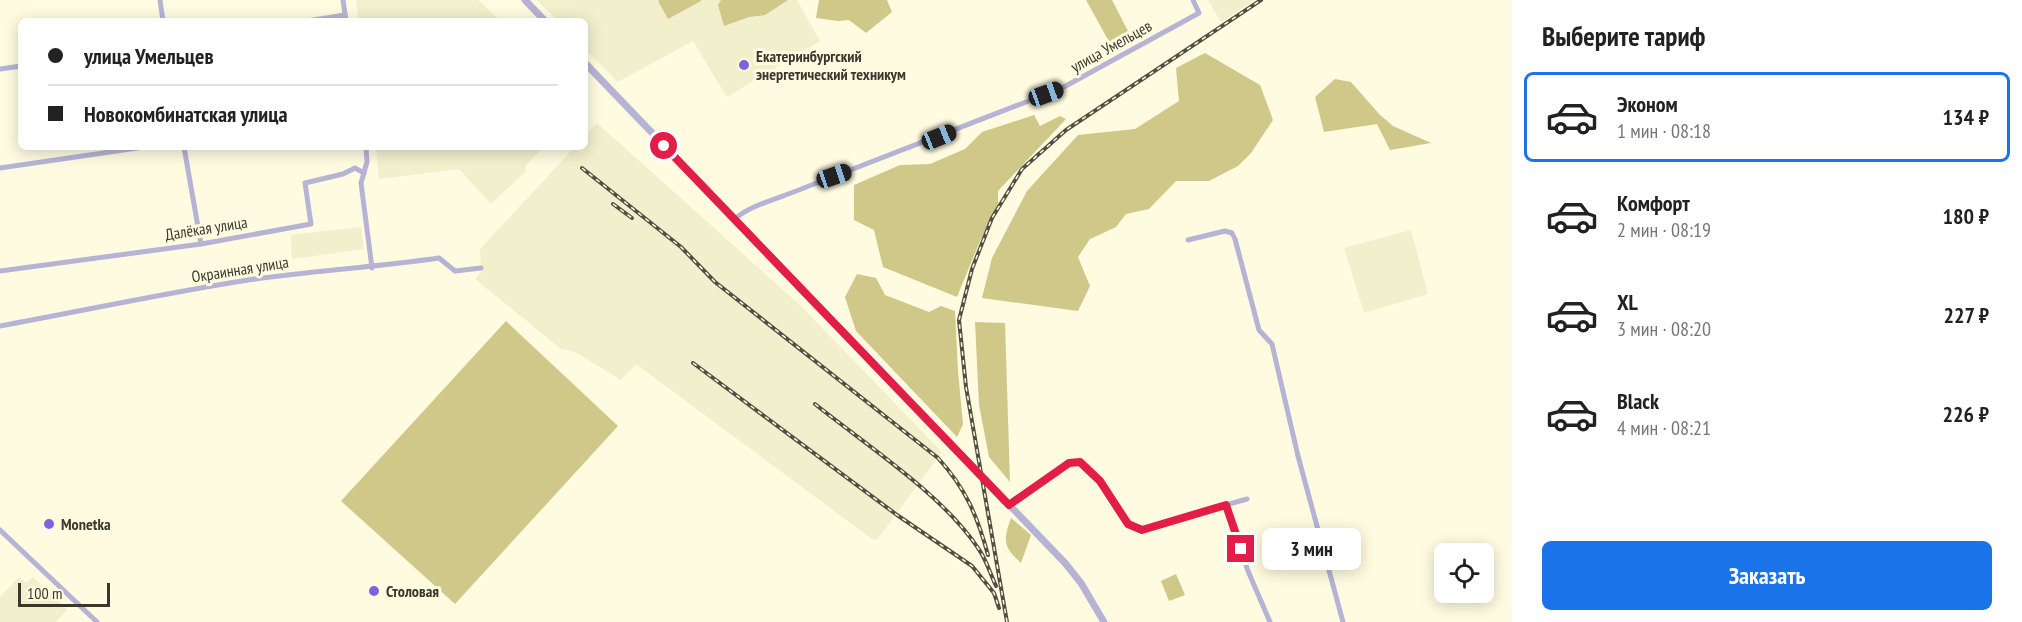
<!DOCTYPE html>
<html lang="ru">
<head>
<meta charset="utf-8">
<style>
	:root { --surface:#fff; --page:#f2f2f2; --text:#222; --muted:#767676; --line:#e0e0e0; --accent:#1a73e8 }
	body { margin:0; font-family:"PT Sans Narrow",sans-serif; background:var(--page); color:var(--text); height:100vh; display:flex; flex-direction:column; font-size:22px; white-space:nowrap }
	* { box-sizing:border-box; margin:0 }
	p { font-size:20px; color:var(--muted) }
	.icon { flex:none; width:33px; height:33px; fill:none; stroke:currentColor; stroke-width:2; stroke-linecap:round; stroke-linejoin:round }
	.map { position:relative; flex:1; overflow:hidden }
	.side { display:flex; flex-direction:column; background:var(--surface); width:510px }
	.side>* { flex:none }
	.top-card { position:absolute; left:18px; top:18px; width:570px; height:132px; border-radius:9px; box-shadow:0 3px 15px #0003; display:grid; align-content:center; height:132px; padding:0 30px; background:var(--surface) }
	.controls { position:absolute; left:1434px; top:543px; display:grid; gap:12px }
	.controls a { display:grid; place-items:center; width:60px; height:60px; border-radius:9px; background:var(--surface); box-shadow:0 3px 15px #0003; font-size:30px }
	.scale { position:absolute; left:18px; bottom:15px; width:92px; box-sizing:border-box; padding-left:6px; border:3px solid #39382d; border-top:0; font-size:16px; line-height:21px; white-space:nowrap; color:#39382d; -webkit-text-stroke:4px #fefbe0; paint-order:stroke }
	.end { position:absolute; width:27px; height:27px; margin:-14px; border:8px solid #e11d48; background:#fff; box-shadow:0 0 0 3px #fff }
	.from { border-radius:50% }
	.bubble { position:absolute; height:42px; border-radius:9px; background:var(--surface); box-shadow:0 3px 15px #0003; font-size:20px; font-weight:600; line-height:42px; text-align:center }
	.car { position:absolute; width:18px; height:36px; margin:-18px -9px; border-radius:8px; box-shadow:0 0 4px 2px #0007; background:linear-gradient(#222 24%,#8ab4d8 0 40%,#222 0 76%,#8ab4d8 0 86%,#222 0) }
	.top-card b { display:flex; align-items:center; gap:21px; height:57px; font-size:22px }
	.top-card b+b { border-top:2px solid var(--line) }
	.top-card i { width:15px; height:15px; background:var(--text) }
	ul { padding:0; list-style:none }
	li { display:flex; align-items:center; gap:18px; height:90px; margin:0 12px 9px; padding:0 18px; border:3px solid transparent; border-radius:9px }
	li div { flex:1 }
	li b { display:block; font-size:22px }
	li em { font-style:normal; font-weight:600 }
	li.active { border-color:var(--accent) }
	li>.icon { width:54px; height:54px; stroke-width:1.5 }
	h2 { padding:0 30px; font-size:27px; line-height:72px }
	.action { display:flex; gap:12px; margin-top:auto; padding:12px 30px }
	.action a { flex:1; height:69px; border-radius:9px; background:var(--accent); color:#fff; font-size:24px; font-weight:600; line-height:69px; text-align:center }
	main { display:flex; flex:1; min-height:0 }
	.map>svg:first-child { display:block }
</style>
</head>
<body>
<main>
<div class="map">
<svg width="1512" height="622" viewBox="0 0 1512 622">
	<rect width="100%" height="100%" fill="#fefbe0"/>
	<g fill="#f2efcc">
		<path d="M356,0H478L501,21H359Z"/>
		<path d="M537,0H797L820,41L727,97L693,41L618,82L585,49V21H558Z"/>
		<path d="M1208,0H1254L1221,22Z"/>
		<path d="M597,123L800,305L942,452L877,540L872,539L636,364L621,380L575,352L561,349L475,279L481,272L480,249L575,147H585V136Z"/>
		<path d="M376,147H544L526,165L525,172L491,204L459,169L379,179Z"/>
		<path d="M361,227L364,249L292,259L291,235Z"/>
		<path d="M1411,230L1428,294L1364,313L1344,248Z"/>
		<path d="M19,577L26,583L33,577L67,610L56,622H0V597Z"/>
	</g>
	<g fill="#d0c889">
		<path d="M660,0H701V1L668,19L658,1Z"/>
		<path d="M721,0H788L765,15L749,17L724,26L718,5Z"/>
		<path d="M819,0H887L892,12L866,33L849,20L838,21L816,18Z"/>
		<path d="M1086,0H1112L1130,35L1111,45Z"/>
		<path d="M1205,53L1260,85L1273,120L1251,153L1238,166L1209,181H1176L1149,209L1126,214L1116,227L1090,239L1078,257L1090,286L1078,311L982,298L992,258L1027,191L1078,135L1135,129L1179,101L1176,68Z"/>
		<path d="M1335,79L1351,82L1380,115L1393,126L1431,143L1390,150L1377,124L1324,132L1315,97Z"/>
		<path d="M1034,115L1040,126L1060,116L1066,119L998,191V205L980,241L957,297L883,267L874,230L854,220V185L900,165L930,164L965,149L982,132Z"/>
		<path d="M857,274L876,278L885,295L929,312L941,306L955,311L958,371L963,424L957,437L856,331L845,297Z"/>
		<path d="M506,321L618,426L455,604L341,501Z"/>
		<path d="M975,322L1005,323L1010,482L989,457L979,405Z"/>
		<path d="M1011,518L1031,535L1021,563C1003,547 1003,540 1011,518Z"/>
		<path d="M1176,574L1185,595L1169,601L1161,581Z"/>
	</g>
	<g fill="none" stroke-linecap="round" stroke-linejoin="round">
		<g stroke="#b7b3d4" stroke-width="5">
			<path d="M160,0L163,21"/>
			<path d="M343,0L346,21"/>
			<path d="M307,21L345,15"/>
			<path d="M0,69L21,66"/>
			<path d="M184,147L201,244"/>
			<path d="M366,147L367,162L361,183L372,268"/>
			<path d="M0,168L144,147"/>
			<path d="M734,220C745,208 775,199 791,193L1062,88L1199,13L1193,0"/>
			<path d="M1188,240L1225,231L1232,233L1235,239L1259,330L1272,344L1298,456L1343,622"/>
			<path d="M0,271L201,244L311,224L305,183L343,174L355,168L364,173"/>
			<path d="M0,326C82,311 165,293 248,280C311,271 376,267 439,258L455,271L481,268"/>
			<path d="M1009,505L1069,463L1080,462L1100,481L1128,524L1142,529L1247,499"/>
			<path d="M1226,505L1248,571L1270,622"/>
			<path d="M0,530L97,622"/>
		</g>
		<g stroke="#b7b3d4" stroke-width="7">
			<path d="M525,0L545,21"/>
			<path d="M585,63L1065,563L1081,583L1104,622"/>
		</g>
		<g stroke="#514f42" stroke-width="4">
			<g id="rail">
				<path d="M582,168L681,247L715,282L938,458C966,489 977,515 988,555"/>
				<path d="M613,204L632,218"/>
				<path d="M693,363L897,515L972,566L994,593L999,608"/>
				<path d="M815,404C866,445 942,494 978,548C986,559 990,573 996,586"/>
				<path d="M1007,622L966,387L959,320L972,269L992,218L1022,169L1066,130L1261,0"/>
			</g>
		</g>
		<use href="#rail" stroke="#fefbe0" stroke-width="1.5" stroke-dasharray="4.5" stroke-linecap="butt"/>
	</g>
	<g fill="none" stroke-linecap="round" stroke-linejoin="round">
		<path stroke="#e11d48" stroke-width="8" d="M664,146L1009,505L1069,463L1080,462L1100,481L1128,524L1142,530L1226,505L1241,549"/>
	</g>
	<g fill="#7f63de" stroke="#fefbe0" stroke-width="2">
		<circle cx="744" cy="65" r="6"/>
		<circle cx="49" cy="524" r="6"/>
		<circle cx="374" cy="591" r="6"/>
	</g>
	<g text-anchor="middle" stroke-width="6" stroke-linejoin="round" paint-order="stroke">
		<g font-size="16" fill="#39382d" stroke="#fefbe0">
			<text transform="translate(1111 46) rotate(-29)" y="6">улица Умельцев</text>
			<text transform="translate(206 228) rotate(-9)" y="6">Далёкая улица</text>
			<text transform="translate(240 269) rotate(-9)" y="6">Окраинная улица</text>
		</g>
		<g font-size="16" font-weight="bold" fill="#39382d" stroke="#fefbe0" text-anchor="start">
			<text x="756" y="62">Екатеринбургский<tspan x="756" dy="18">энергетический техникум</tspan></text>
			<text x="61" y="530">Monetka</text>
			<text x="386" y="597">Столовая</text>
		</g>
	</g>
</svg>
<div class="controls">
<a><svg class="icon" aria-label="locate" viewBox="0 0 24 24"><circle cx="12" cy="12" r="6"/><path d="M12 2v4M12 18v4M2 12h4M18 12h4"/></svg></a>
</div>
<div class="scale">100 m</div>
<i class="end from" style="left:664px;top:146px"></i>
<i class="end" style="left:1241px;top:549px"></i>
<div class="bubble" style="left:1262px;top:528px;width:99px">3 мин</div>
<i class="car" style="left:1046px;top:94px;rotate:70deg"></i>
<i class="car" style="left:939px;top:137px;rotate:68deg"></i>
<i class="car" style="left:834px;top:176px;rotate:71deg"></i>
<div class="top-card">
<b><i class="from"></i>улица Умельцев</b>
<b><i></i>Новокомбинатская улица</b>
</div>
</div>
<section class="side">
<h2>Выберите тариф</h2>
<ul>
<li class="active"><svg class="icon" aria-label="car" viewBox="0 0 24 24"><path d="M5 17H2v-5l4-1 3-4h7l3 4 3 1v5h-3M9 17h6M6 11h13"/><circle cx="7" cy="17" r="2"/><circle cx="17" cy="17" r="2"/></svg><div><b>Эконом</b><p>1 мин · 08:18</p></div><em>134 ₽</em></li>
<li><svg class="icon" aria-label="car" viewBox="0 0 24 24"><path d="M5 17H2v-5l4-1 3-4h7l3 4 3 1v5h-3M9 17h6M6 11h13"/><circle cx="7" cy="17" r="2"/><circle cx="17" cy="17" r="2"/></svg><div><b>Комфорт</b><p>2 мин · 08:19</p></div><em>180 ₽</em></li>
<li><svg class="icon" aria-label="car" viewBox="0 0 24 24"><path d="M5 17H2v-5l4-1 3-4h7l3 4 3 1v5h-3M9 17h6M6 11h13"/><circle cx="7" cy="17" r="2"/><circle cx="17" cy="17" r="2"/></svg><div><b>XL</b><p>3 мин · 08:20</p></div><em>227 ₽</em></li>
<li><svg class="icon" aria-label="car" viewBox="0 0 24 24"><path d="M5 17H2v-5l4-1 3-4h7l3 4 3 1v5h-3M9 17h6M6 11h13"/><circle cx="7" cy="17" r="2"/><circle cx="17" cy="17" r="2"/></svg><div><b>Black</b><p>4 мин · 08:21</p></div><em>226 ₽</em></li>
</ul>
<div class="action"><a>Заказать</a></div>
</section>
</main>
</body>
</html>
